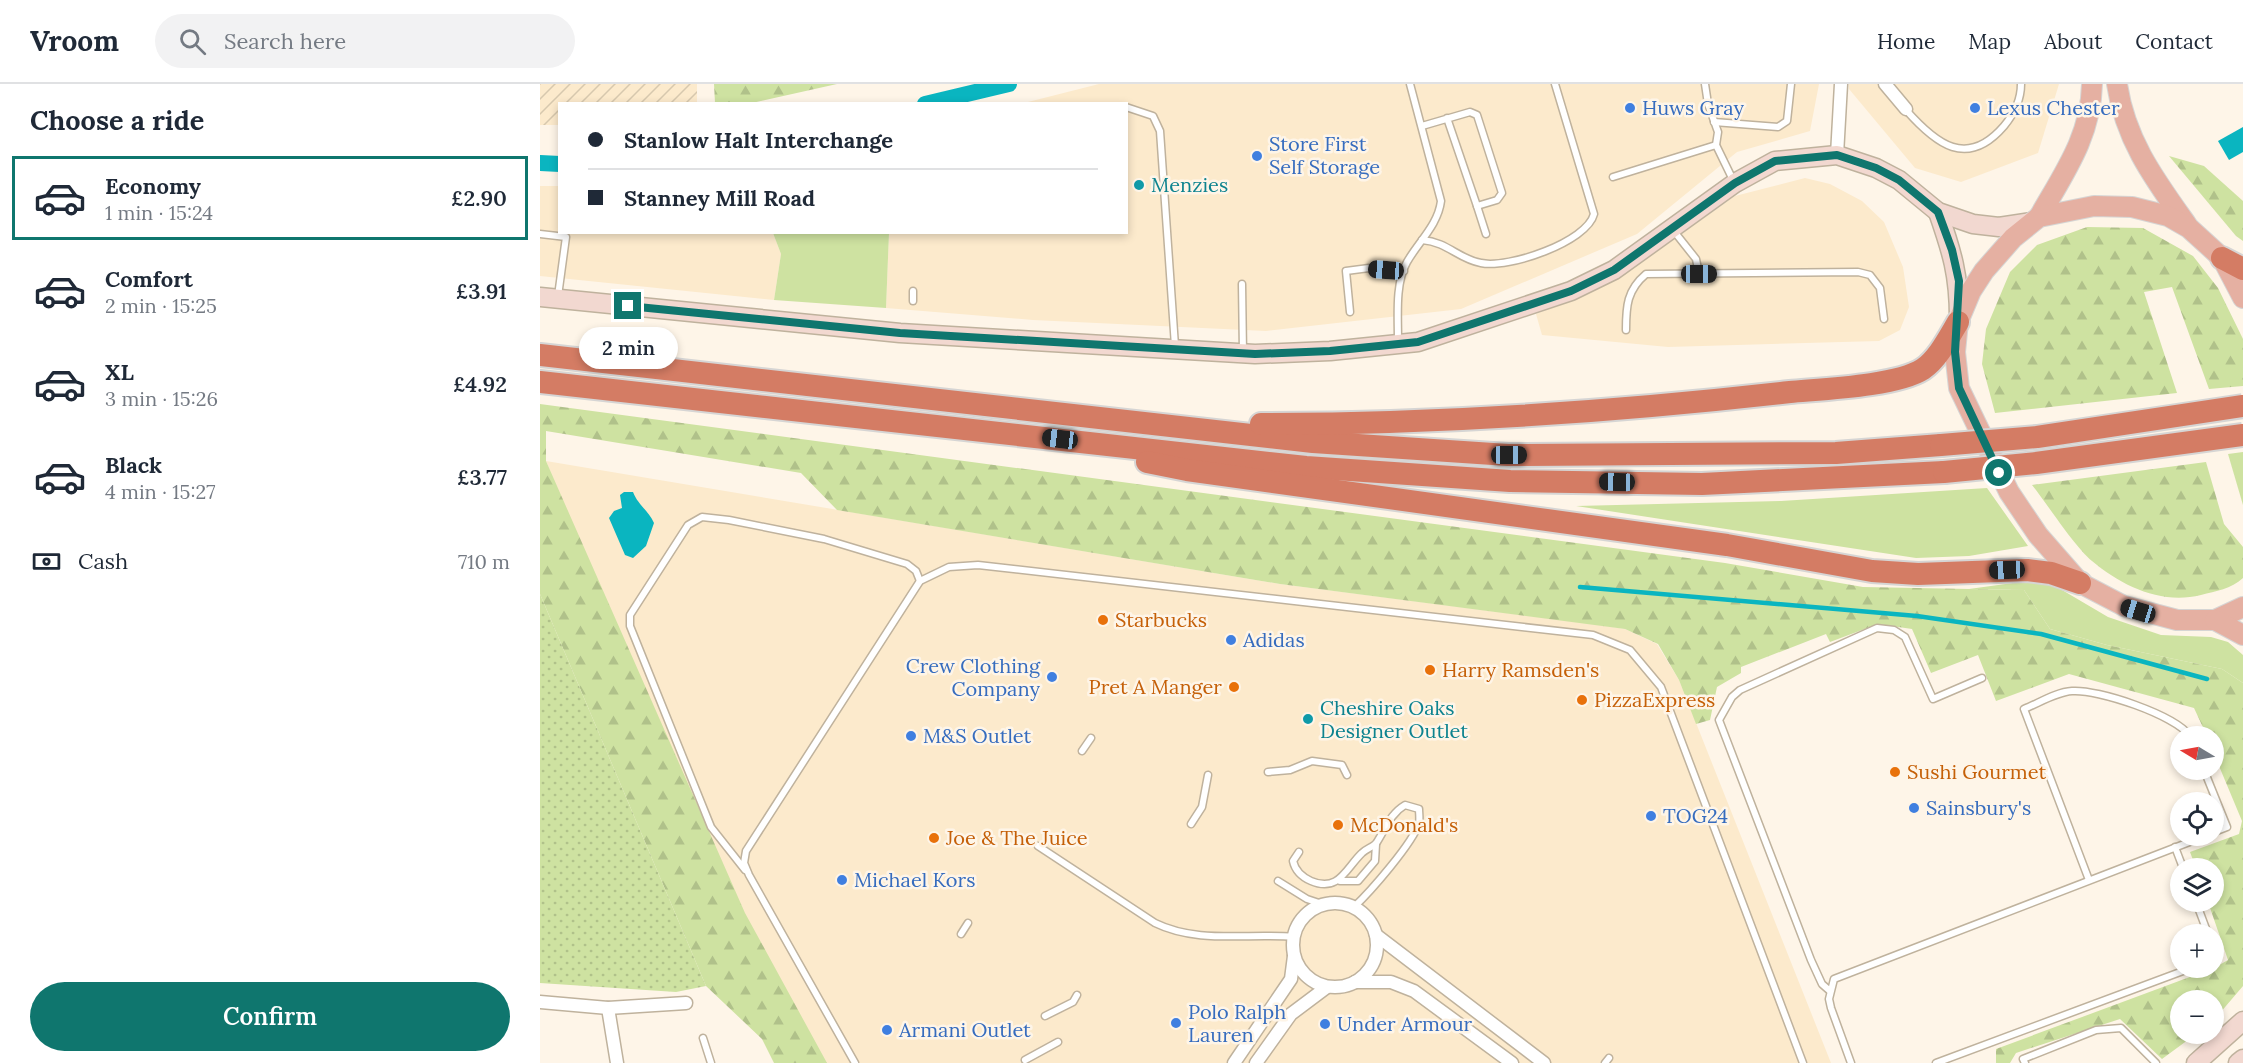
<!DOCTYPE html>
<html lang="en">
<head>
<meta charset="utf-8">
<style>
	:root { --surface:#fff; --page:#f2f2f3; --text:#1f2937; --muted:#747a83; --line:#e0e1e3; --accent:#0f766e }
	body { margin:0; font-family:Lora,serif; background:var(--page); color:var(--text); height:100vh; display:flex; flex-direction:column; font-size:22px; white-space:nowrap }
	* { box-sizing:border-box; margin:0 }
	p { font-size:20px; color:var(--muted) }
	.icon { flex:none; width:33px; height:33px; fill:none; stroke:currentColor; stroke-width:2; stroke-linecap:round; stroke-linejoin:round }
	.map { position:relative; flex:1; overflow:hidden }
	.side { display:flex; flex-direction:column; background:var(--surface); width:540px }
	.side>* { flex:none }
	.banner { position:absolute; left:18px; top:18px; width:570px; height:132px; border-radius:0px; box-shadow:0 3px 9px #0003; display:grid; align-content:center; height:132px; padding:0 30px; background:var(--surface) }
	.needle { width:39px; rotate:280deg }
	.fabs { position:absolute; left:1630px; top:642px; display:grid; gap:12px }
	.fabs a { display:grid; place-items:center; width:54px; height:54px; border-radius:50%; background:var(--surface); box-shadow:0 3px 9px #0003; font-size:30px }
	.end { position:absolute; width:27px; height:27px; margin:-14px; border:8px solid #0f766e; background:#fff; box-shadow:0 0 0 3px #fff }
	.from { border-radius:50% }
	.bubble { position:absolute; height:42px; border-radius:21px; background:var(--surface); box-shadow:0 3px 9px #0003; font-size:20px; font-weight:600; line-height:42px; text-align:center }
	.car { position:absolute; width:18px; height:36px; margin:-18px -9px; border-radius:8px; box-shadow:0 0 4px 2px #0007; background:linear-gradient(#222 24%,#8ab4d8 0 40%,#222 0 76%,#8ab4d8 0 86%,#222 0) }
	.banner b { display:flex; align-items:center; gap:21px; height:57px; font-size:22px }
	.banner b+b { border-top:2px solid var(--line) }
	.banner i { width:15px; height:15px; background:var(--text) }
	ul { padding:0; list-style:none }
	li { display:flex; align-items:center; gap:18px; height:84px; margin:0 12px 9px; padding:0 18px; border:3px solid transparent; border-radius:0px }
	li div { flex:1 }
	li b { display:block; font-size:22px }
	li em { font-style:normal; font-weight:600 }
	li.current { border-color:var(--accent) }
	li>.icon { width:54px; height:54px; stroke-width:1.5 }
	h2 { padding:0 30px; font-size:27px; line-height:72px }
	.pay { display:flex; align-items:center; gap:15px; height:66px; padding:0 30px; font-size:22px }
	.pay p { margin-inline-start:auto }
	.primary-button { display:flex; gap:12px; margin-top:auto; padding:12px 30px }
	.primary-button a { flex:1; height:69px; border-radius:36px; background:var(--accent); color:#fff; font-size:24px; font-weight:600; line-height:69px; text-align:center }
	header { display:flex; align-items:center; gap:36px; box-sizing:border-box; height:84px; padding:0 30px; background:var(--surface); border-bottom:2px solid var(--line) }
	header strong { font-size:28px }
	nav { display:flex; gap:33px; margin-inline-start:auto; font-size:21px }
	.search { width:420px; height:54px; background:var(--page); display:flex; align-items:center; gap:15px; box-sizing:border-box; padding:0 21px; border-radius:33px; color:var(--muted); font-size:22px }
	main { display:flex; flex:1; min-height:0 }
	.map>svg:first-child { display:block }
</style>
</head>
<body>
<header>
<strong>Vroom</strong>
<div class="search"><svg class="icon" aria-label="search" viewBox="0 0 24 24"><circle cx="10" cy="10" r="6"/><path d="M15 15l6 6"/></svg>Search here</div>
<nav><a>Home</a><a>Map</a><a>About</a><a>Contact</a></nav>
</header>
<main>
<section class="side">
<h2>Choose a ride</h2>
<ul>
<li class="current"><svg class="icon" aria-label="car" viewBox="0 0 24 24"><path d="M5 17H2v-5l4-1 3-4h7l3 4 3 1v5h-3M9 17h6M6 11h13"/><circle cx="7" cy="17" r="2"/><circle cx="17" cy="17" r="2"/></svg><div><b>Economy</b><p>1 min · 15:24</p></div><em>£2.90</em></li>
<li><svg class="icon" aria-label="car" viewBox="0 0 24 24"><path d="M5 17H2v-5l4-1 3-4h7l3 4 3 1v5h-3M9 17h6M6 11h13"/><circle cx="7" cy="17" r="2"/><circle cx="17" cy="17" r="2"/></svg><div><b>Comfort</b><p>2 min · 15:25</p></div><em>£3.91</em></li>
<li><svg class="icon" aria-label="car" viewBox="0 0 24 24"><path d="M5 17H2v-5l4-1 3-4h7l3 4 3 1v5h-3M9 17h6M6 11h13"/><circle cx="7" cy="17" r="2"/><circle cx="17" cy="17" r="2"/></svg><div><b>XL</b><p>3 min · 15:26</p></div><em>£4.92</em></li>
<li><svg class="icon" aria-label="car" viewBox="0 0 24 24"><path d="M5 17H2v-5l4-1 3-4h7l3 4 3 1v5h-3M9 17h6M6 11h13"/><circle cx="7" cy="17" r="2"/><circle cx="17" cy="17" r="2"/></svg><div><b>Black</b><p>4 min · 15:27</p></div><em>£3.77</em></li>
</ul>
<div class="pay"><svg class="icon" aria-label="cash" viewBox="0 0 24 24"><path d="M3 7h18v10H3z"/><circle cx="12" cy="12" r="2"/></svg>Cash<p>710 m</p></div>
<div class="primary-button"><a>Confirm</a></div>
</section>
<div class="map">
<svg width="1703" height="979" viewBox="0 0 1703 979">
	<defs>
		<pattern id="industrial-furrows" width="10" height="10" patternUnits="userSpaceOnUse" patternTransform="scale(1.5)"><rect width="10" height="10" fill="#fceacc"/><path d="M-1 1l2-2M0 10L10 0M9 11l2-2" fill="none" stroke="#d7c8ae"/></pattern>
		<pattern id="forest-firs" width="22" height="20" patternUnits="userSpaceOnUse" patternTransform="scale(1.5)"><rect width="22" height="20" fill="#cee2a1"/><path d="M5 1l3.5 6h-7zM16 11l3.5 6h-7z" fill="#b0c18a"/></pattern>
		<pattern id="park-dots" width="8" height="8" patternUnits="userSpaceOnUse" patternTransform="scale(1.5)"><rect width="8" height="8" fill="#cee2a1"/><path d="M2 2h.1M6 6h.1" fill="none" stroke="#b0c18a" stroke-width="1.8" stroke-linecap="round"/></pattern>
	</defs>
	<rect width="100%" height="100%" fill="#fef5e8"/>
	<g fill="#fceacc">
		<path d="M559,0H1279L1270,47L1197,68L1097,150L921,225L726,247L493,236L346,224L349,149L586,148V20L484,19Z"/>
		<path d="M1309,0H1519L1498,69L1421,98L1375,84L1309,5Z"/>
		<path d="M1265,94L1290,100L1322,117L1344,138L1363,183L1369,223L1360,246L1339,257L1128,263L1002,251L996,230L1050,207L1113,170L1195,112Z"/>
		<path d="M0,102H19L20,148L233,149L241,170L234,216L0,192Z"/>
		<path d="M6,377L740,500L1060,541L1085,545L1117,560L1139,596L1291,979H253Z"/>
	</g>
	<path fill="url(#industrial-furrows)" d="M0,0H157V19L20,20L19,41H0Z"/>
	<g fill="#cee2a1">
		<path d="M233,149H349L346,224L234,216L241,170Z"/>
		<path d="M1703,368V421L1688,370Z"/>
		<path d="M1447,404L1488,462L1429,472L1376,474L1036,422L1241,417Z"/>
		<path d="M1480,498H1503L1517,503L1568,533L1621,551L1671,553L1688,558L1703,571V599L1682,585L1567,561L1510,545L1484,506L1429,505Z"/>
	</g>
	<g fill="url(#forest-firs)">
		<path d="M174,0H297L212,19H175Z"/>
		<path d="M1629,72L1664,82L1703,117V157L1696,152Z"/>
		<path d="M1547,143L1603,144L1653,172L1678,204L1703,255V302L1669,305L1632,203L1604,208L1637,309L1455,329L1442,280L1446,245L1470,188L1497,161Z"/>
		<path d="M0,320L1185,479L1323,503L1484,506L1510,545L1567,561L1682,585L1703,599V902L1674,936V916H1641V950H1656L1622,975L1580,935L1476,969L1470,979H1456V965L1674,884L1688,876L1668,818H1674V784H1656L1650,768L1699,750L1702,737L1674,670V652H1667L1654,624L1529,590L1456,617L1438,571L1391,589L1372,545L1338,540L1290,558L1286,550L1201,583V589L1177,603L1170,636L1156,640L1139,596L1118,560L1085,545L740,500L297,426L261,389L6,347V377L205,829L287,979H234L222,955L166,902L0,510Z"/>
		<path d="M1666,378L1684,440L1703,463V494C1691,505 1676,507 1661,511C1621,521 1582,502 1552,477C1534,462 1508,421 1492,401Z"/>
	</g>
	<path fill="url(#park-dots)" d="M0,510L166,902L136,908L0,899Z"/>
	<g fill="#0ab5c0">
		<path d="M1703,43V68L1689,76L1678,57Z"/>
		<path d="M84,408H93C98,421 108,426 114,439L106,462L93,474L85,471L69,434L74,427L82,424L80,411Z"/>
	</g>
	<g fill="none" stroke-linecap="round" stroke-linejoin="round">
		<path stroke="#0ab5c0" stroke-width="4.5" d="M1040,503L1377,532L1501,550L1667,595"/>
		<g stroke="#0ab5c0" stroke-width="16">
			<path d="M385,20L469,0"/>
			<path d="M0,79L20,80"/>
		</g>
		<g stroke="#bfb29d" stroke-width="9">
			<g id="lane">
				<path d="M1165,0L1168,20L1178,48L1176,61L1193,96"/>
				<path d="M586,23L613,32L620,47L635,262"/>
				<path d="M1366,26C1396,60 1427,85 1464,42C1474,30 1481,16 1481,0"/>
				<path d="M1174,38L1238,43L1247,37L1251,0"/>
				<path d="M882,42L930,28L937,31L962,109L957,116L937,122L907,34"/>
				<path d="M1073,93L1176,61"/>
				<path d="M937,122L946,150"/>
				<path d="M1133,146L1156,175L1159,190"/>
				<path d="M0,150L26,153L18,212"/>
				<path d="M882,156C908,158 918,175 941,179C968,185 1047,158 1054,130L1015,0"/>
				<path d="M702,200L703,269"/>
				<path d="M373,207V217"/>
				<path d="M810,228L806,187L829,184L864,187"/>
				<path d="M1086,246C1086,222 1087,206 1106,190L1318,188L1330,191L1340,204L1344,235"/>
				<path d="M858,256C858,232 855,199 867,178C879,157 898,141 901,117L870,0"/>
				<path d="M542,667L551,654"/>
				<path d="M1664,686L1687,743L1674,748"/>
				<path d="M728,688L750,686L772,677L802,681L807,691"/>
				<path d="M651,740L662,723L668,691"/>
				<path d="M498,762L615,839C658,860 707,849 754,853"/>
				<path d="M1635,763L1643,784"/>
				<path d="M759,768L753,777C755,786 762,793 771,797C799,809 806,784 822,769C827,764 834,763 837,758C846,744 850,730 865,721L879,725C879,729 880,735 879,739C873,759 830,808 814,823"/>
				<path d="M205,786L171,743L90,542V531L148,441L162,433L189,436L284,455L367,480L376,487L380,497"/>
				<path d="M1549,796L1484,625C1499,619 1516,608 1532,607C1558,605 1635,631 1650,652"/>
				<path d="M738,797L767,815L785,821"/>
				<path d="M800,797H818L835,777L836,760"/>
				<path d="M1656,818L1668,850"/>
				<path d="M421,850L428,839"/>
				<path d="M1674,866L1677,874L1674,875"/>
				<path d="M1290,907L1282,900L1271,876L1179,636L1192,613L1200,606L1337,544L1354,546L1365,553L1393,615L1442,594"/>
				<path d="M505,932L533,918L537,911"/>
				<path d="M163,954L171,979"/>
				<path d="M485,976L518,958"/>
				<path d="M315,979L209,791L204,779L206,767L380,497L409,483L438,481L1053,551L1090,566L1121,603L1263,979"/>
				<path d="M1065,979L1069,974"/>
				<path d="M1311,979L1291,924L1289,915L1294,895L1665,752"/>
				<path d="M1396,979L1651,884"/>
				<path d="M1485,979L1483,975L1556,946L1581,944L1616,979"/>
			</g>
		</g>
		<g stroke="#bfb29d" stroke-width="15">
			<g id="street">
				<path d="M1345,0L1366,25"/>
				<path d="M1297,71L1301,0"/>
				<circle cx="795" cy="861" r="42"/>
				<path d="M836,851L1004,979"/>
				<path d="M815,898H851L874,907L972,979"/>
				<path d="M0,918L68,924L146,919"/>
				<path d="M68,924L77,979"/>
				<path d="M694,979L751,895L754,872"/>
				<path d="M716,979L751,930L787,903"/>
			</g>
		</g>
		<g stroke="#bfb29d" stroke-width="21">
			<g id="secondary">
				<path d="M1398,128C1412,168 1419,191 1419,234"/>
				<path d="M0,213L360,249L715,270L790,267L878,258L1031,207L1074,186L1195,99L1235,77L1297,71L1336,84L1359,96L1398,128L1433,140L1459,143L1492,138"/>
				<path d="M1656,979L1703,937"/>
				<path d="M1698,979L1703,975"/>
			</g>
		</g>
		<g stroke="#d6d5d4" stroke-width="22">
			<g id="primary">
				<path d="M1577,0C1585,56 1615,96 1647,141"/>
				<path d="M1499,133C1524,89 1551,52 1552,0"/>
				<path d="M1703,214L1682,174L1649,144L1628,132L1592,123L1554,122L1499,133L1473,154L1444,187L1431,207L1418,238L1415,268L1419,304L1469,408L1498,451L1540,499L1584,522L1637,536H1675L1703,523"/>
				<path d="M1675,536L1703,551"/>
			</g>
		</g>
		<g stroke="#d6d5d4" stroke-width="26">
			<g id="highway">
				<path d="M1682,174L1703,185"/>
				<path d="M0,271L773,358L968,371L1296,369L1401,361"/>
				<path d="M0,298L766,383L970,397L1162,400L1404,388"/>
				<path d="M721,340C898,340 1074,328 1250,308C1282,305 1357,302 1383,285C1398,275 1409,253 1418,238"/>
				<path d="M607,378L647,386L1187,461L1332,487L1378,490L1487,486L1511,489L1540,499"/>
			</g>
		</g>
		<use href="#lane" stroke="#fff" stroke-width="6"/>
		<use href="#street" stroke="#fff" stroke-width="12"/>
		<use href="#secondary" stroke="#f2d8d0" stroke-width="18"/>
		<use href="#primary" stroke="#e5b0a2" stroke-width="20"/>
		<use href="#highway" stroke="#d47c64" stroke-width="22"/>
		<g stroke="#d6d5d4" stroke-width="26" stroke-linecap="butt">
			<g id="highway-bridge">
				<path d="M1401,361L1497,353L1703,322"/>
				<path d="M1404,388L1496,379L1703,351"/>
			</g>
		</g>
		<use href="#highway-bridge" stroke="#d47c64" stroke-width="22"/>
	</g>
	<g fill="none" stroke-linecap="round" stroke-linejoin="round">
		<path stroke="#0f766e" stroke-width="8" d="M88,222L360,249L715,270L790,267L878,258L1031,207L1074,186L1195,99L1235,77L1297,71L1336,84L1359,96L1398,128L1412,166L1419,197L1415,268L1419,304L1459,389"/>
	</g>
	<g fill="#3f7fe0" stroke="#fef5e8" stroke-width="2">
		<circle cx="1090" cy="24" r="6"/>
		<circle cx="1435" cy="24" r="6"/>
		<circle cx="717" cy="72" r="6"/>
		<circle cx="691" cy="556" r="6"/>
		<circle cx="512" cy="593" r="6"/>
		<circle cx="371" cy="652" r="6"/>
		<circle cx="1374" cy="724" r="6"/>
		<circle cx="1111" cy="732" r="6"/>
		<circle cx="302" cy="796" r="6"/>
		<circle cx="636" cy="939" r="6"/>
		<circle cx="785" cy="940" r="6"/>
		<circle cx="347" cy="946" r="6"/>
	</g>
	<g fill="#0f9aa8" stroke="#fef5e8" stroke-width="2">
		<circle cx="599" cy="101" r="6"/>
		<circle cx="768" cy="635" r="6"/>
	</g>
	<g fill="#e8710a" stroke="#fef5e8" stroke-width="2">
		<circle cx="563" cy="536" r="6"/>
		<circle cx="890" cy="586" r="6"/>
		<circle cx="694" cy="603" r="6"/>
		<circle cx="1042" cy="616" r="6"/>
		<circle cx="1355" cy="688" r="6"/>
		<circle cx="798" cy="741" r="6"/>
		<circle cx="394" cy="754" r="6"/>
	</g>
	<g text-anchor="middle" stroke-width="5" stroke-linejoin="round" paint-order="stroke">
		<g font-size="20" fill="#366cbe" stroke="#fef5e8" text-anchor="start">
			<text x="1102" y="31">Huws Gray</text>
			<text x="1447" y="31">Lexus Chester</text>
			<text x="729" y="67">Store First<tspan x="729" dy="23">Self Storage</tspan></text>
			<text x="703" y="563">Adidas</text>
			<text x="500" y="589" text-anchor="end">Crew Clothing<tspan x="500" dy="23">Company</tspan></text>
			<text x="383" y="659">M&amp;S Outlet</text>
			<text x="1386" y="731">Sainsbury's</text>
			<text x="1123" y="739">TOG24</text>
			<text x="314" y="803">Michael Kors</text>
			<text x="648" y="935">Polo Ralph<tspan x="648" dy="23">Lauren</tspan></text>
			<text x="797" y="947">Under Armour</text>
			<text x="359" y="953">Armani Outlet</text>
		</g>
		<g font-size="20" fill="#0d838f" stroke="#fef5e8" text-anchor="start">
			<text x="611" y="108">Menzies</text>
			<text x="780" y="631">Cheshire Oaks<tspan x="780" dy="23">Designer Outlet</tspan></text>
		</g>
		<g font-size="20" fill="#c56008" stroke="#fef5e8" text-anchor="start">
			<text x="575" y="543">Starbucks</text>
			<text x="902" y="593">Harry Ramsden's</text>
			<text x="682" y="610" text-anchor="end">Pret A Manger</text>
			<text x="1054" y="623">PizzaExpress</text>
			<text x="1367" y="695">Sushi Gourmet</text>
			<text x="810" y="748">McDonald's</text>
			<text x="406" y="761">Joe &amp; The Juice</text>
		</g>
	</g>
</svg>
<div class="fabs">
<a><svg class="needle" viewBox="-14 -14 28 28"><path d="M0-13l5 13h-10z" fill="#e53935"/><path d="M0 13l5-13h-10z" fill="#747a83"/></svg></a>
<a><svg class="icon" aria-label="locate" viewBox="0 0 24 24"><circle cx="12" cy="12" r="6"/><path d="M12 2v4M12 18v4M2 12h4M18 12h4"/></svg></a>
<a><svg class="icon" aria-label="layers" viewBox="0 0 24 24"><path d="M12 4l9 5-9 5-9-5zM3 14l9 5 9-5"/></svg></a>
<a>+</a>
<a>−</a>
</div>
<i class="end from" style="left:1459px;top:389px"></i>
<i class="end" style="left:88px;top:222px"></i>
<div class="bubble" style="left:39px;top:243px;width:99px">2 min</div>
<i class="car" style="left:846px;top:186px;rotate:274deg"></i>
<i class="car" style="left:1159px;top:190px;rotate:90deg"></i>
<i class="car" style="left:520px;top:355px;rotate:277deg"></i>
<i class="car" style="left:969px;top:371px;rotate:90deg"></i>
<i class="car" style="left:1077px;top:398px;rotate:271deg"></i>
<i class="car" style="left:1467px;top:486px;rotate:268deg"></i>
<i class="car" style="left:1598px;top:527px;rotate:287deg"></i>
<div class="banner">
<b><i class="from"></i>Stanlow Halt Interchange</b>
<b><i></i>Stanney Mill Road</b>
</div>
</div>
</main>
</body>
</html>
